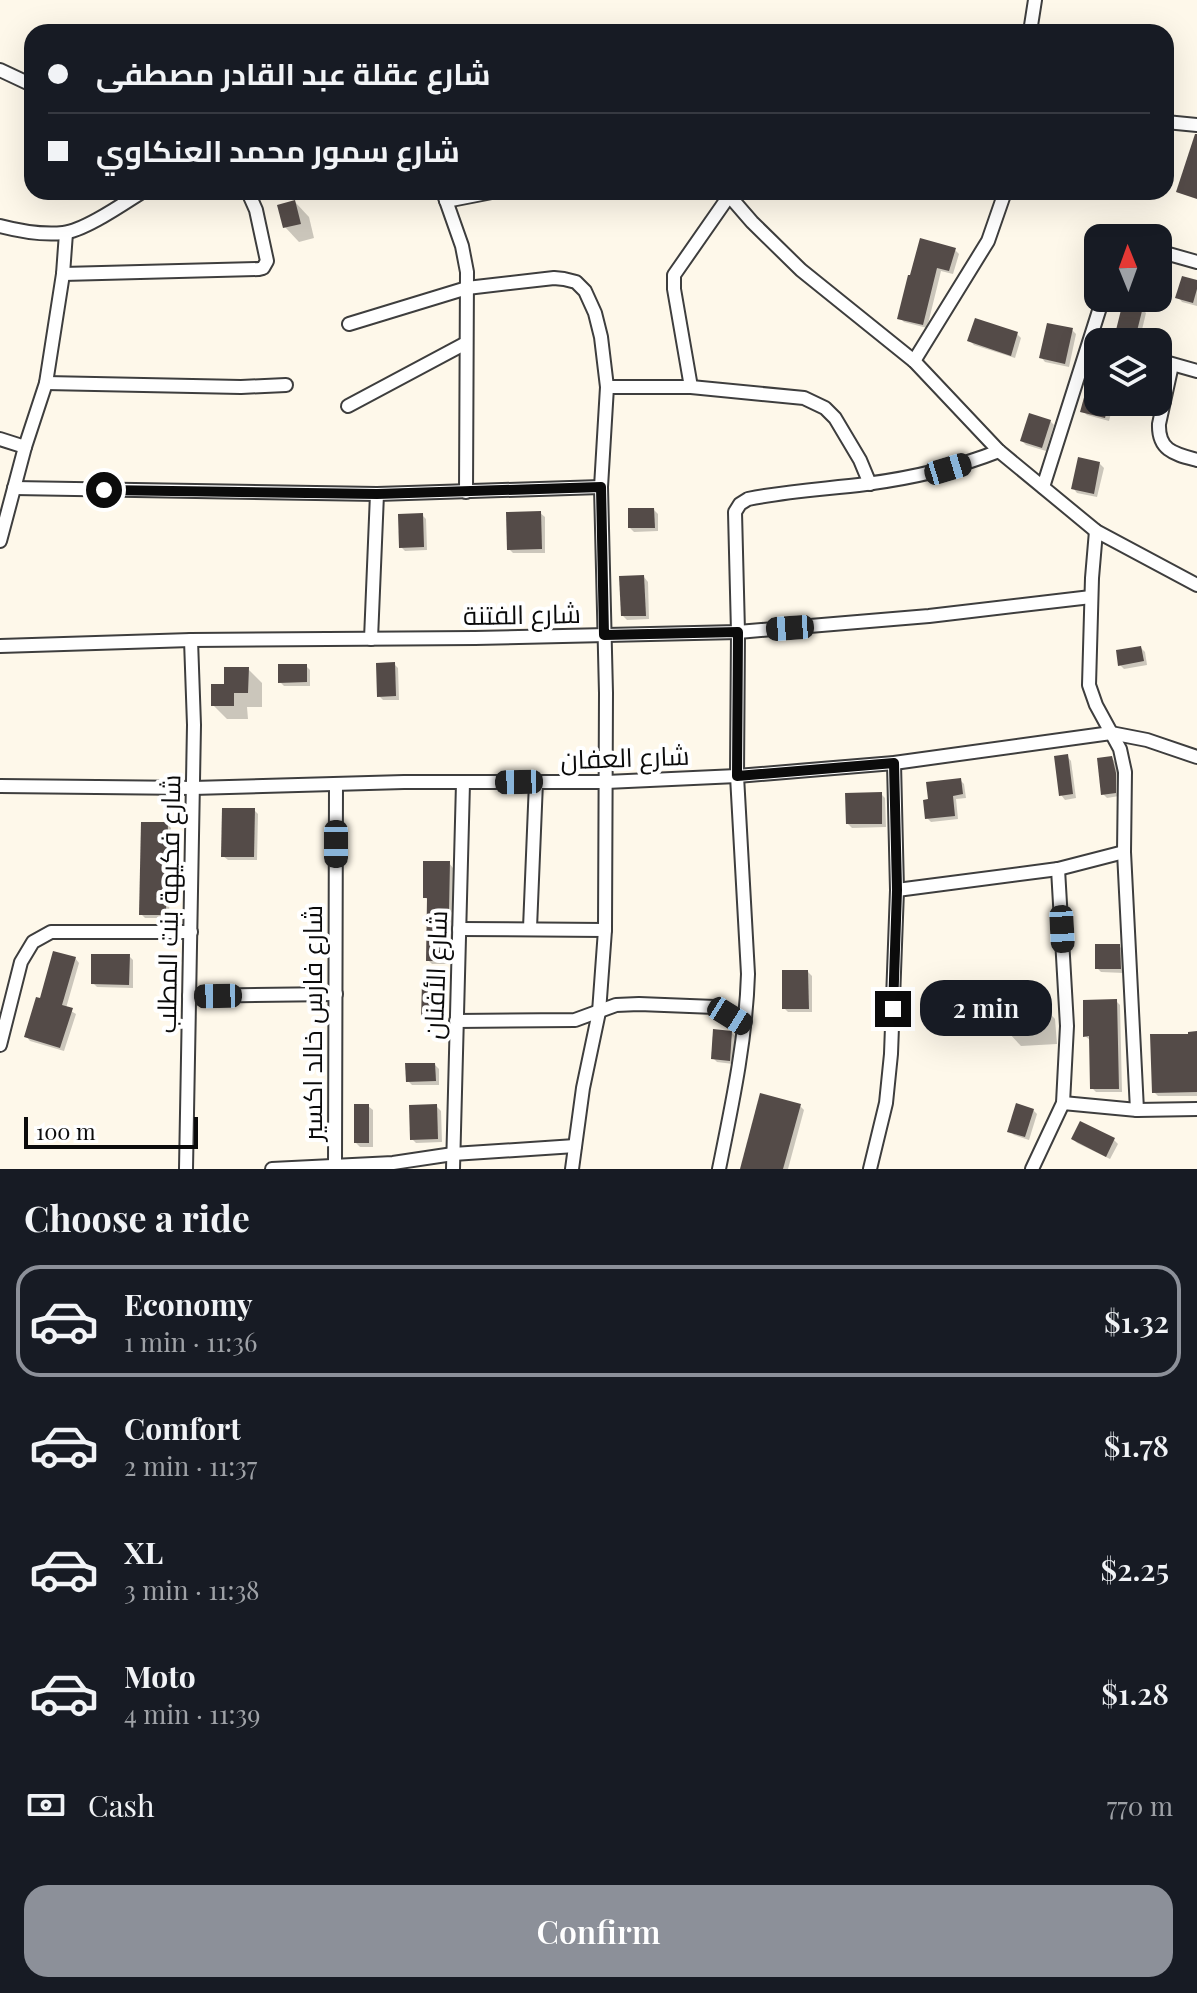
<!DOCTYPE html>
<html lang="en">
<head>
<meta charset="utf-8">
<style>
	:root { --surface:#171b24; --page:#242831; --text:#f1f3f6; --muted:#9ea1a6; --line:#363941; --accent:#8c9099 }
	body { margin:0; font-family:"Playfair Display",Cairo,serif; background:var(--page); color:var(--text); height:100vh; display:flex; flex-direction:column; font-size:30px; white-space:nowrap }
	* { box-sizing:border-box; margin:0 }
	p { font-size:26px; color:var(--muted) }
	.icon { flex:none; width:44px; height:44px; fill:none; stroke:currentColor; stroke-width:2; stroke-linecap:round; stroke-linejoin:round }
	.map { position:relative; height:1169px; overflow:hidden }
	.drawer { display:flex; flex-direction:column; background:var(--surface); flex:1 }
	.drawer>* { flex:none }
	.hud { position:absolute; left:24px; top:24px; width:1150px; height:176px; border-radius:24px; box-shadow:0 8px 32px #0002; display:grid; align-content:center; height:176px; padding:0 24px; background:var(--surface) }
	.needle { width:52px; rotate:359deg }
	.controls { position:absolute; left:1084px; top:224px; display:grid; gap:16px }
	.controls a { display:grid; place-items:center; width:88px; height:88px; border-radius:16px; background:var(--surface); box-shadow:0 8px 32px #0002; font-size:40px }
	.scale { position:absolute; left:24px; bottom:20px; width:174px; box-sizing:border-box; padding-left:8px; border:4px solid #0b0b0b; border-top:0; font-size:22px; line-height:28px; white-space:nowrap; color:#0b0b0b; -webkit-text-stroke:6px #fff; paint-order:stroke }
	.end { position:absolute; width:36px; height:36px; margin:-18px; border:10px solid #0b0b0b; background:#fff; box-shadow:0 0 0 4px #fff }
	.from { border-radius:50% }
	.bubble { position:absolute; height:56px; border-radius:24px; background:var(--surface); box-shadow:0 8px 32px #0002; font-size:26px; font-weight:600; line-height:56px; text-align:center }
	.car { position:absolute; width:24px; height:48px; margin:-24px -12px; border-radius:10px; box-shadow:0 0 6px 2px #0007; background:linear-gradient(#222 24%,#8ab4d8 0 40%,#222 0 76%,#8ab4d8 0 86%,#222 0) }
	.hud b { display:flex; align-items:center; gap:28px; height:76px; font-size:30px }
	.hud b+b { border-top:2px solid var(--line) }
	.hud i { width:20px; height:20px; background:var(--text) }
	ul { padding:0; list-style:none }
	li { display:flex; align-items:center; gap:24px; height:112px; margin:0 16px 12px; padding:0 8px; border:4px solid transparent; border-radius:24px }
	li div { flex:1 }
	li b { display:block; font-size:30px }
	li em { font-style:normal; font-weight:600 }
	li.on { border-color:var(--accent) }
	li>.icon { width:72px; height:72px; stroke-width:1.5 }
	h2 { padding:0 24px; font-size:36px; line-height:96px }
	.pay { display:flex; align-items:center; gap:20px; height:88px; padding:0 24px; font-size:30px }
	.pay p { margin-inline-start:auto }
	.action { display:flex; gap:16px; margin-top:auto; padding:16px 24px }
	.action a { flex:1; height:92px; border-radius:24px; background:var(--accent); color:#fff; font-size:32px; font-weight:600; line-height:92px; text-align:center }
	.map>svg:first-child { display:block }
</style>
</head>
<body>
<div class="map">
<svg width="1197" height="1169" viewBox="0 0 1197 1169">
	<rect width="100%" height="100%" fill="#fef8ea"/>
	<g fill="#0003">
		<path d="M295,202L309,217L314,238L299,242L285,227Z"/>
		<path d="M955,250L959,254L953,274L941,271L927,328L904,322L900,318L910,277Z"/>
		<path d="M1197,283V306L1182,302L1178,297Z"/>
		<path d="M1142,309L1146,313L1140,338L1122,333L1118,329Z"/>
		<path d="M976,321L1017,334L1021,338L1015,358L974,345L970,341Z"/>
		<path d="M1072,330L1076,334L1069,367L1045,362L1041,357Z"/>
		<path d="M1098,396V402H1114L1109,421L1087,415L1083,411Z"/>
		<path d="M1050,421L1054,425L1046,451L1026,445L1022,441Z"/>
		<path d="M1099,463L1104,468L1097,497L1077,493L1073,488Z"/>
		<path d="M654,510L658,514V531L634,532L630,528Z"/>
		<path d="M540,513L545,517V553H513L509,549Z"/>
		<path d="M422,515L426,519L427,550L405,551L401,547Z"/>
		<path d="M644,577L648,582L649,619L627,620L623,616Z"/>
		<path d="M1141,648L1145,652L1147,665L1124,669L1120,665Z"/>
		<path d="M394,664L398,668L399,700H383L379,696Z"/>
		<path d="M306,666L310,670V686H284L280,682Z"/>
		<path d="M248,669L262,683V707H247L248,719H227L213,705L226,686Z"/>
		<path d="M1067,756L1071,761L1076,798L1065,800L1061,795Z"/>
		<path d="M1112,758L1116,763L1119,778V796L1107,798L1103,794Z"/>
		<path d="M960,780L964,784L966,798L956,799L958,819L931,822L927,818Z"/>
		<path d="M881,794L885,798L886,827L852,828L848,824Z"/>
		<path d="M254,810L258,814L257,860H228L223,856Z"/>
		<path d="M167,824L171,828L169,918H145L141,914Z"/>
		<path d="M449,863L453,868L452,964H432L428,960L429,901L425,897Z"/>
		<path d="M1119,946L1123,950L1124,973L1101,972L1097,968Z"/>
		<path d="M129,956L133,960V988L97,987L93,983Z"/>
		<path d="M75,958L79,963L66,1008L76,1014L64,1051L30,1041L26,1036L42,1001Z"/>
		<path d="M808,972L812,976V1012H788L784,1008Z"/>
		<path d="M440,984L445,988L444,1025L427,1024L423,1020Z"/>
		<path d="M1116,1001L1120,1005L1122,1092H1096L1092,1088L1090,1040L1085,1036Z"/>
		<path d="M1041,1004L1055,1019L1057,1044L1021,1046L1007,1031L1027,1011Z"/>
		<path d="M732,1033L736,1037L733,1064L717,1062L713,1058Z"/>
		<path d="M1197,1034V1096H1158L1154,1092Z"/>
		<path d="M435,1065L439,1069V1085H412L408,1081Z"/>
		<path d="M368,1106L373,1110V1147H360L356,1143Z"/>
		<path d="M436,1106L441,1111L442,1142L416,1143L412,1139Z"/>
		<path d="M800,1106L804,1110L788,1169H742Z"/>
		<path d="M1033,1110L1037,1114L1029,1140L1014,1135L1010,1131Z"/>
		<path d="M1073,1139L1114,1140L1118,1144L1110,1159L1077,1143Z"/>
	</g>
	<g fill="#544b48">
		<path d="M1195,134H1197V199L1176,192Z"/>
		<path d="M295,200L301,224L283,228L277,205Z"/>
		<path d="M920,238L956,248L949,271L937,268L923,325L897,319L908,275H910Z"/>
		<path d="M1182,276L1197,280V289L1193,303L1175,298Z"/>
		<path d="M1123,302L1143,307L1136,335L1116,330Z"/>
		<path d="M975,318L1018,332L1011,356L967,341Z"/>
		<path d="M1047,323L1073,328L1065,364L1039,358Z"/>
		<path d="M1086,390L1098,394V402H1109L1105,418L1080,412Z"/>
		<path d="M1029,413L1051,420L1042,448L1020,441Z"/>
		<path d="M1078,457L1100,462L1094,494L1071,489Z"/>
		<path d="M628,508H654L655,528H628Z"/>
		<path d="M541,511L542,549L507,550L506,512Z"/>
		<path d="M423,513L424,547L399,548L398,514Z"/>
		<path d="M644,575L646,616H621L619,576Z"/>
		<path d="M1141,646L1144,661L1118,666L1116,650Z"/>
		<path d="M395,662L396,696L377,697L376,663Z"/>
		<path d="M278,664H307V682L278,683Z"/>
		<path d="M224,667H249L248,693H234V706H211V684H224Z"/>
		<path d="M1068,754L1073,794L1059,796L1054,756Z"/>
		<path d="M1112,756L1116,773V793L1101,795L1097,758Z"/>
		<path d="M961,778L963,794L953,796L955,816L925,819L923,800L928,799L926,782Z"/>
		<path d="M882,792V824H846L845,793Z"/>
		<path d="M222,808H255L254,857H221Z"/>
		<path d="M141,822H168L166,915H139Z"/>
		<path d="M423,861H450L448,961H426L427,898H423Z"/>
		<path d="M1095,944H1120L1121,969H1095Z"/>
		<path d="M53,951L76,957L62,1005L73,1008L60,1048L24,1037L36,997L40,998Z"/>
		<path d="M91,954H130L129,985L91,984Z"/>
		<path d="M782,970H808L809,1009H782Z"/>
		<path d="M422,981L441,982L440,1021H421Z"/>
		<path d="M1117,999L1119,1089H1090L1089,1036L1083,1037V1000Z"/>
		<path d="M1042,1002L1043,1030L1005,1032L1003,1010L1025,1009V1003Z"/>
		<path d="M713,1029L732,1031L730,1061L711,1059Z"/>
		<path d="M1197,1031V1092L1152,1093L1150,1034H1188V1032Z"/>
		<path d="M405,1063H435L436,1081L406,1082Z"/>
		<path d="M760,1093L801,1104L783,1169H740Z"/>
		<path d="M1016,1103L1034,1109L1025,1137L1007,1132Z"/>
		<rect x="354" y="1104" width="15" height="39"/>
		<path d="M437,1104L438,1139L410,1140L409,1105Z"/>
		<path d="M1080,1121L1115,1138L1106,1157L1071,1139Z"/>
	</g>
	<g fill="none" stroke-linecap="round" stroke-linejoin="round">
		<g stroke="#3e3e3e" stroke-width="16">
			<g id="minor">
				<path d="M1030,32L1035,0"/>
				<path d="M0,70L32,85"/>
				<path d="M1166,122L1197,125"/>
				<path d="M443,192L462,246L467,272L466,492"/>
				<path d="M726,192L752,222L801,270L914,361L999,451L1096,531L1197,585"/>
				<path d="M446,201L492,192"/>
				<path d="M0,226C19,231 43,235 63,233C84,231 123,204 142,192"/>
				<path d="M1158,251L1197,262"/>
				<path d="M63,274L259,269L263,268L267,261L256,210L248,192"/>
				<path d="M349,324L467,288L554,278L564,279L576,282L585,291L595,313L601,337L607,387L601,487L606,693L605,930L599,1012L583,1088L572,1169"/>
				<path d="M1158,360L1197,371"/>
				<path d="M914,361L988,241L1005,192"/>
				<path d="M1172,365L1159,424C1158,451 1175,454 1197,460"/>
				<path d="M46,383L241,387L286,385"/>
				<path d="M607,387H691L804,398L825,408L835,418L860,460L870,484"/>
				<path d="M691,387L674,289V275L729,196"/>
				<path d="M348,406L466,343"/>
				<path d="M0,439L25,447"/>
				<path d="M1043,487L1103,298"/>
				<path d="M14,488L377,494L601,487"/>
				<path d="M1096,531L1092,578L1089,685L1096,705L1120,749L1125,772L1124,852L1137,1110"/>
				<path d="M0,541L25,447L46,383L63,274L66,233"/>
				<path d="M371,639L377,494"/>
				<path d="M0,646L191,640L475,638L738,632L929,616L1091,597"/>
				<path d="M0,786L193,788L404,782H606L737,776L894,763L1111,733L1147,740L1197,757"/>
				<path d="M897,890L1058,869L1124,852"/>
				<path d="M530,928L536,782"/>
				<path d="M459,929L605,930"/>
				<path d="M189,996L336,994"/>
				<path d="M456,1021L575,1020L616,1005L639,1004L715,1007L744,1025"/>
				<path d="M0,1045L21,962L33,942L51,932H191"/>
				<path d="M1063,1103L1137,1110L1197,1109"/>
				<path d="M335,1166L336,784"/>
				<path d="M186,1169L194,725L191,640"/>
				<path d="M272,1169L393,1163L453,1154L575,1146"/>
				<path d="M453,1169L463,783"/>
				<path d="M719,1169C732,1105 746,1040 748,974L737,776L738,632L735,512L740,504L748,499C787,491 827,489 866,484C912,478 956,468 999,451"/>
				<path d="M870,1169L886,1103L891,1054L897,890L894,763"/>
				<path d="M1032,1169L1063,1103L1067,1026L1058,869"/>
			</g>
		</g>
		<use href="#minor" stroke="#fff" stroke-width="12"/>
	</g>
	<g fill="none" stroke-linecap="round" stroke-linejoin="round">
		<path stroke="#0b0b0b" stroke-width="10" d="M104,490L377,494L601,487L604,635L738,632L737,776L894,763L897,890L893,1009"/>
	</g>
	<g text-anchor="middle" stroke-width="8" stroke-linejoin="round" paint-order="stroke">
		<g font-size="26" fill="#0b0b0b" stroke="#fff">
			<text transform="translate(522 615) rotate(-1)" y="9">شارع الفتنة</text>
			<text transform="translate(625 758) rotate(-2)" y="9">شارع العفان</text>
			<text transform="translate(169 904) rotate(-89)" y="9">شارع فكيهة بنت المطلب</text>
			<text transform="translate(436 975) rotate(-88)" y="9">شارع الأفنان</text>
			<text transform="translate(313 1023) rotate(-90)" y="9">شارع فارس خالد اكسير</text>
		</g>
	</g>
</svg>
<div class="controls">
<a><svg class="needle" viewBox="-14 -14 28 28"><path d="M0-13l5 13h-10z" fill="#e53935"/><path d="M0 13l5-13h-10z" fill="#9ea1a6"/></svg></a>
<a><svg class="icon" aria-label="layers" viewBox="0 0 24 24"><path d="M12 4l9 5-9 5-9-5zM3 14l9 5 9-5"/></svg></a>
</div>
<div class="scale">100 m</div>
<i class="end from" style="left:104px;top:490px"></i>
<i class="end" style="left:893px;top:1009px"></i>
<div class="bubble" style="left:920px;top:980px;width:132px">2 min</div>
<i class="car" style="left:948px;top:469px;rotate:73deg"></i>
<i class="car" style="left:790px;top:628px;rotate:266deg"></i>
<i class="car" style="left:519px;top:782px;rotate:269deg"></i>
<i class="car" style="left:336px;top:844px;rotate:180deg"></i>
<i class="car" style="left:1062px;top:929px;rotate:177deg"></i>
<i class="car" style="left:218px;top:996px;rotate:269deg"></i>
<i class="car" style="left:730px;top:1016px;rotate:122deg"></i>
<div class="hud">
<b><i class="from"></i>شارع عقلة عبد القادر مصطفى</b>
<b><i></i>شارع سمور محمد العنكاوي</b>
</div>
</div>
<section class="drawer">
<h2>Choose a ride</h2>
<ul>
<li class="on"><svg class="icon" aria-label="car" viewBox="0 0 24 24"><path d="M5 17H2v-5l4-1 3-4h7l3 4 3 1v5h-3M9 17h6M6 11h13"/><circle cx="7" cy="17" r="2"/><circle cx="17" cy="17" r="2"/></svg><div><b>Economy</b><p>1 min · 11:36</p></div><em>$1.32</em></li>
<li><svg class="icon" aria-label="car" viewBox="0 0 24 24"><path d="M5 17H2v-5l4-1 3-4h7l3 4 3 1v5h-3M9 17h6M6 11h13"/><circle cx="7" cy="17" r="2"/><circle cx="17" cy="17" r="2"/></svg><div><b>Comfort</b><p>2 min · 11:37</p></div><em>$1.78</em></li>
<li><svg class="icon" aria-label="car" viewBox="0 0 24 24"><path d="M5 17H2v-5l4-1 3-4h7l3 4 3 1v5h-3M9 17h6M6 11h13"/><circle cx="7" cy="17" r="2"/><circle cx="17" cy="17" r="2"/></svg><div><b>XL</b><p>3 min · 11:38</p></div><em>$2.25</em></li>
<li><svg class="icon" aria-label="car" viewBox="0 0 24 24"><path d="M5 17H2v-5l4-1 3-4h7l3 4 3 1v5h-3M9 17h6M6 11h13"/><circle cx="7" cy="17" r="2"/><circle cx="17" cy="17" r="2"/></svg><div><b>Moto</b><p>4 min · 11:39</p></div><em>$1.28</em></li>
</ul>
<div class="pay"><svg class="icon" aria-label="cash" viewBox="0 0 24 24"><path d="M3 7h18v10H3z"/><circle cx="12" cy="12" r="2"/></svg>Cash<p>770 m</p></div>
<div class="action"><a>Confirm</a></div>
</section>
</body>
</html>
